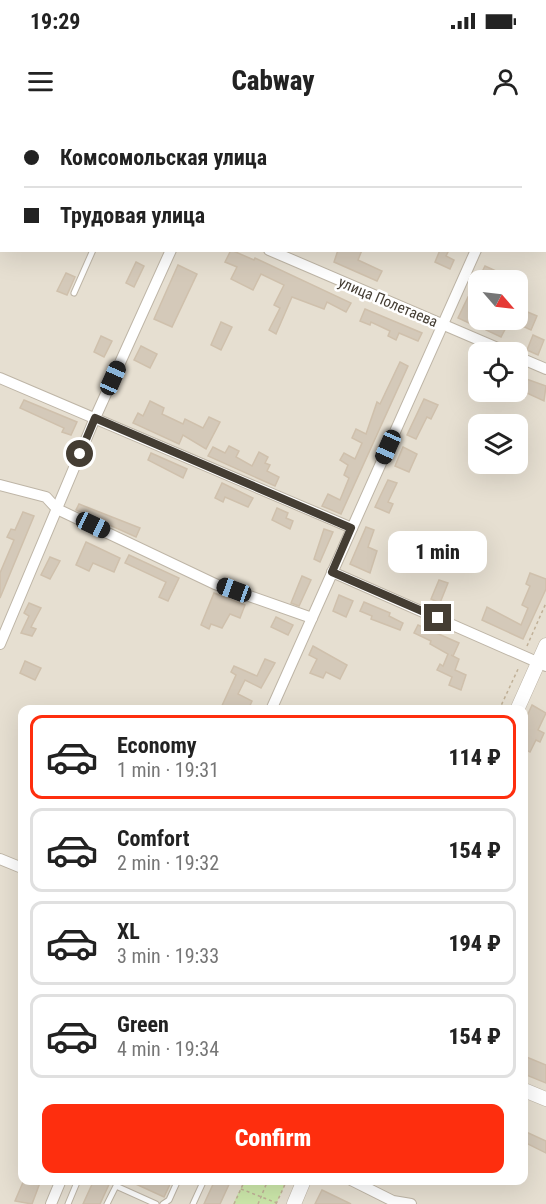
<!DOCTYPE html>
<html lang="en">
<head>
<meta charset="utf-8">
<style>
	:root { --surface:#fff; --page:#f6f6f6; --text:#222; --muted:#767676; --line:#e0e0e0; --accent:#fe2e0e }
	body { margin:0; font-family:"Roboto Condensed",sans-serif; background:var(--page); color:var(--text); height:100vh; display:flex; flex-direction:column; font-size:22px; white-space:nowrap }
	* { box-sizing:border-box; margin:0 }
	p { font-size:20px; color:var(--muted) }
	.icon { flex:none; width:33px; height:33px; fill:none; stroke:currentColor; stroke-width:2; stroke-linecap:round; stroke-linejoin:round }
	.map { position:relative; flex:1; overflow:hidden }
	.side { position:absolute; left:18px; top:585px; width:510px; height:480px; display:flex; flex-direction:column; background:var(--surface); border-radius:12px; box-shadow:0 6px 24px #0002 }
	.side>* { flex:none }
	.banner { position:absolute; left:0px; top:0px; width:546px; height:132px; box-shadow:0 6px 24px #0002; display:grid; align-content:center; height:132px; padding:0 24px; background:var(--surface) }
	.needle { width:39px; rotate:118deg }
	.controls { position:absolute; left:468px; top:150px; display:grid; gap:12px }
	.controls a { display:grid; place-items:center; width:60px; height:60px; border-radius:12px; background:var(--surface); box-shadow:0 6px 24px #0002; font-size:30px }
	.end { position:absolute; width:27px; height:27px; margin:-14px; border:8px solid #443d33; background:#fff; box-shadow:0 0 0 3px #fff }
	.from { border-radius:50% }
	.bubble { position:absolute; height:42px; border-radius:12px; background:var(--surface); box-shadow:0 6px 24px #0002; font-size:20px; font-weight:800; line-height:42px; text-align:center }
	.car { position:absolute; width:18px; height:36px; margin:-18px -9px; border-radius:8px; box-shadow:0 0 4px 2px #0007; background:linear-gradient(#222 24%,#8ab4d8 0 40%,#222 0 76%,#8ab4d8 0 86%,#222 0) }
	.banner b { display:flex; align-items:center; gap:21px; height:57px; font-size:22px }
	.banner b+b { border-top:2px solid var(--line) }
	.banner i { width:15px; height:15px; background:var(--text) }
	ul { padding:10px 0 0; list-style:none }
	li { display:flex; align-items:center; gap:18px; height:84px; margin:0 12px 9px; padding:0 12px; border:3px solid var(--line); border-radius:12px }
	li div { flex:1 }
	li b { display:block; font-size:22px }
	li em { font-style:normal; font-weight:800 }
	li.current { border-color:var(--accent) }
	li>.icon { width:54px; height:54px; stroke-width:1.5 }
	.cta { display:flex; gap:12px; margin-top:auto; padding:12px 24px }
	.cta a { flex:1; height:69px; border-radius:12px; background:var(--accent); color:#fff; font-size:24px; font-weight:800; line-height:69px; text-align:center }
	.status { display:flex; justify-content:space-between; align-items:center; height:42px; padding:0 30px; background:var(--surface); direction:ltr }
	.status svg { height:16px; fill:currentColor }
	header { display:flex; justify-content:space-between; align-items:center; height:78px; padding:0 24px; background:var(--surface); font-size:27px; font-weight:800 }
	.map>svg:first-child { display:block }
</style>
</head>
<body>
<div class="status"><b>19:29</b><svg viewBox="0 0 49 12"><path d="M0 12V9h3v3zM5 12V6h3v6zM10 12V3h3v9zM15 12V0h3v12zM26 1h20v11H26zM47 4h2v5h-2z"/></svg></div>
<header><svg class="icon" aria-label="menu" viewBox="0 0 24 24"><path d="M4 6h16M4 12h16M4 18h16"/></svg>Cabway<svg class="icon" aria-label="person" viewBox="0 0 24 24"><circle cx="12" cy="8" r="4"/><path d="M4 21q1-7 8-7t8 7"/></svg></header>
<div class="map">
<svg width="546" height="1084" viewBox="0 0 546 1084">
	<rect width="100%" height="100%" fill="#f2ede3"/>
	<path fill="#e6dfd1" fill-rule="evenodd" d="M0,0H546V1084H0ZM2,2H544V130H2ZM478,160H518V200H478ZM478,232H518V272H478ZM478,304H518V344H478ZM22,590H524V1060H22Z"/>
	<path fill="#cde8ab" d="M244,1061V1060L287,1061L276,1084H233Z"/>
	<g fill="#d4c9b9" stroke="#cfc0ac" stroke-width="1.5">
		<path d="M231,130L254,140L255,138L351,183L346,192L327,182L324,189L292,177L276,214L269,210L280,188L274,185L284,165L261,154L253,170L231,159L237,147L225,142Z"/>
		<path d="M338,130H362L358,140L382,151L377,161L334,142Z"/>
		<path d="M440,130H449L446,136L454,140L450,149L435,142Z"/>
		<path d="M136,142L144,146L134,167L126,163Z"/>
		<path d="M178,145L197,154L172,207L154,199Z"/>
		<path d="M485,146L505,155L502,160H478Z"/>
		<path d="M66,153L75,157L67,175L57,171Z"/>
		<path d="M468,177L478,182L471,204L458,198Z"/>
		<path d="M518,188L537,196L531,210L518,204Z"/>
		<path d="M365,189L422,213L418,221L399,213L396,220L388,216L390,211L371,202L370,205L360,201Z"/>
		<path d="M491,200H510L501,217L486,210Z"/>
		<path d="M221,202L232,207L221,230L211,225Z"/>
		<path d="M533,215L544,220L538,235L527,230Z"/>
		<path d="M101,216L112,221L104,237L94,232Z"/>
		<path d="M141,226L157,234L150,248L134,240Z"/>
		<path d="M400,242L408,246L341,394L322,386L328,374L340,380L349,358L344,355L348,345L340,340L344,333L355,339L362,323L352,318L356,309L366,314L377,282L380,284Z"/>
		<path d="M518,256L546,266L544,281L527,273L525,277L518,273Z"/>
		<path d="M424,279L438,285L431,299L427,297L416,319L407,315Z"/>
		<path d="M24,280L77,302L71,315L62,312L64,308L20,288Z"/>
		<path d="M150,281L164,288L162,294L183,304L185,299L203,308L209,297L220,302L206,329L183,315L179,324L133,303L138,293L143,296Z"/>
		<path d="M229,326L239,331L236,337L252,346L259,332L268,337L265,343L270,345L267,351L279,357L275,366L208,336L213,327L225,333Z"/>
		<path d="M403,327L417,334L409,352L395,346Z"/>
		<path d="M151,333L187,349L183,358L148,340Z"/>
		<path d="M388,360L397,363L388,382L393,384L389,393L375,387Z"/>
		<path d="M222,363L253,378L248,387L225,377L223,382L215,378Z"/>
		<path d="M79,384L140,408L136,417L76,390Z"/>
		<path d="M277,388L288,393L286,398L293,401L290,409L272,400Z"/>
		<path d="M23,392L34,396L0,478V453L14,420L7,417L11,409L15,410Z"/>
		<path d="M366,407L374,410L368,427L377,431L370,453L350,444Z"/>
		<path d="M324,409L333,412L320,442L314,439Z"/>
		<path d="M86,422L120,438L114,452L93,443L89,451L76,445Z"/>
		<path d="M129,435L179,458L168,481L159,477L166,462L125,443Z"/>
		<path d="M50,437L60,441L50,459L41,455Z"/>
		<path d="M530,453L546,459V469L523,519L482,500L487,487L521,505L528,488L522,485L530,466L526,464Z"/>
		<path d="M302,456L311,460L299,486L291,483Z"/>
		<path d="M439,460L448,463L440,483L431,479Z"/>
		<path d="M214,473L245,485L240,498L230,494L222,508L211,504L209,509L201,505Z"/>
		<path d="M339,475L353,481L346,497L333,491Z"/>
		<path d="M364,482L390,493L389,496L403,503L400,510L371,499L372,496L360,491Z"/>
		<path d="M29,483L41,488L31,507L36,509L32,516L21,513L29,496L24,493Z"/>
		<path d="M276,497L293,505L288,515L271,507Z"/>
		<path d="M418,505L459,523L453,536L451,535L459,539L455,550L466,555L461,570L449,565L452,557L437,550L440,544L443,546L448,534L430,524L431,521L414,513Z"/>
		<path d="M313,526L347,545L340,559L326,552L323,558L310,553L317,539L309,535Z"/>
		<path d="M265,539L275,543L261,568L245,560L238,574L252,581L248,590L235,586L233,590H220L236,555L231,552L234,546L257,556Z"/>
		<path d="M25,541L41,548L35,560L20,553Z"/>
		<path d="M532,585L546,593L538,610L544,613L540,622L536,620L530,632L524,629V603Z"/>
		<path d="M524,936L546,945V963L524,954Z"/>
		<path d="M524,1011L546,1021V1033L524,1022Z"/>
		<path d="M24,1060H41L32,1084L15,1081Z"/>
		<path d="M94,1060H111L100,1084H83Z"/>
		<path d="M127,1060H172L164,1077Z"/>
		<path d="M215,1060H231L220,1084H204Z"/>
		<path d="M322,1070L351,1084H315Z"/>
	</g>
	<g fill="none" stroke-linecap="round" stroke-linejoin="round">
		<g stroke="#beb5a6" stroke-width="7">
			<g id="service">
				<path d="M74,173L93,130"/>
				<path d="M68,1084L78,1060"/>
				<path d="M107,1084L116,1066L156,1084"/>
				<path d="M163,1084L169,1080L178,1060"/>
				<path d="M193,1084L204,1060"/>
			</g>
		</g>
		<g stroke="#beb5a6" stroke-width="12">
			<g id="minor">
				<path d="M222,2L223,0"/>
				<path d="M534,2L535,0"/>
				<path d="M0,5L2,6"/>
				<path d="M269,130L507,232"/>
				<path d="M518,237L546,249"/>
				<path d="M0,258L352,408"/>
				<path d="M0,365L46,377L57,389L215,464L312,498"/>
				<path d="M332,452L546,546"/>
				<path d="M0,524L95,298L171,130"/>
				<path d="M271,590L476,130"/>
				<path d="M0,739L22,748"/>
				<path d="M351,1060L393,1081L411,1084"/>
				<path d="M51,1084L61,1060"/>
			</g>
		</g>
		<g stroke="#beb5a6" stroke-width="15">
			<g id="tertiary">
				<path d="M482,0L485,2"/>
				<path d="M544,28L546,29"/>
				<path d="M517,590L546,525"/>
				<path d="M524,970L546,979"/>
				<path d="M294,1084L304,1060"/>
			</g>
		</g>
		<g stroke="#c0b097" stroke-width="1.5" stroke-dasharray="3 3" stroke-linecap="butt">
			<path d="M527,526L546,483"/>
			<path d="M499,590L519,547"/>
			<path d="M241,1069L277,1083"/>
			<path d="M234,1084L245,1060"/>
			<path d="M258,1084L268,1060"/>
			<path d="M276,1084L287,1060"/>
		</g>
		<use href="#service" stroke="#fff" stroke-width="5"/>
		<use href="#minor" stroke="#fff" stroke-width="10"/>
		<use href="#tertiary" stroke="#fff" stroke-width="14"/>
	</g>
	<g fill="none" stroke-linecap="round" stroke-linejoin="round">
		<path stroke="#443d33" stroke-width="8" d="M80,334L95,298L351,408L332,452L438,498"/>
	</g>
	<g text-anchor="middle" stroke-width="5" stroke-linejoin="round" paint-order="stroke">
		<g font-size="15" fill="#443d33" stroke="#fff">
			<text transform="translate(388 182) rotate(23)" y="5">улица Полетаева</text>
		</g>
	</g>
</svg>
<div class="controls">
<a><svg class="needle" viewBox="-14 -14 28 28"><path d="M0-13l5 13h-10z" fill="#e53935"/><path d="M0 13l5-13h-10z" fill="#767676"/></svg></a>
<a><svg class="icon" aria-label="locate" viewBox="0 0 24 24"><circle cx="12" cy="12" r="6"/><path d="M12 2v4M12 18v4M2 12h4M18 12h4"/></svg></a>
<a><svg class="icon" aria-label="layers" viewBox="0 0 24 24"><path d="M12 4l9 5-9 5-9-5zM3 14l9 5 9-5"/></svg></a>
</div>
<i class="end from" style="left:80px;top:334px"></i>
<i class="end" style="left:438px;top:498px"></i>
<div class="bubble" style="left:388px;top:411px;width:99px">1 min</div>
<i class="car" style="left:113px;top:258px;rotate:24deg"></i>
<i class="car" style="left:388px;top:327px;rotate:204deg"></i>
<i class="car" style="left:93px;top:405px;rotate:115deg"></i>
<i class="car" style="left:234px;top:470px;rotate:290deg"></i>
<div class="banner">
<b><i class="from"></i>Комсомольская улица</b>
<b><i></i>Трудовая улица</b>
</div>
<section class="side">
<ul>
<li class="current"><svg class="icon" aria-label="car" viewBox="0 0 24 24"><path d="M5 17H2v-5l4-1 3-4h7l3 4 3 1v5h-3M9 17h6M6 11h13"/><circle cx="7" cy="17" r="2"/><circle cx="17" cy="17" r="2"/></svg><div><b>Economy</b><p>1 min · 19:31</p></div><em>114 ₽</em></li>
<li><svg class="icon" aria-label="car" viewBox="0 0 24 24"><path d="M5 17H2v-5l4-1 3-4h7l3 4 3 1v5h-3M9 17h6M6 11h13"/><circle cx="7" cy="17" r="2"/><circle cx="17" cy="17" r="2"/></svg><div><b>Comfort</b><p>2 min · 19:32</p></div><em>154 ₽</em></li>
<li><svg class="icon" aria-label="car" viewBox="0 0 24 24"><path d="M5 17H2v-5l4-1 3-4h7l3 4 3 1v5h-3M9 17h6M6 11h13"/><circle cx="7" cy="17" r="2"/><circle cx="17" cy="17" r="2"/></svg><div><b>XL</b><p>3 min · 19:33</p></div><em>194 ₽</em></li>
<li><svg class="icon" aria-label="car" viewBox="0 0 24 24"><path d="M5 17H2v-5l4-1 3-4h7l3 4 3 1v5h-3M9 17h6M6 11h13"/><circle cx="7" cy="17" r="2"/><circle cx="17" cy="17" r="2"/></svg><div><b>Green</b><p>4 min · 19:34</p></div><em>154 ₽</em></li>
</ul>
<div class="cta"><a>Confirm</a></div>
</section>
</div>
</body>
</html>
